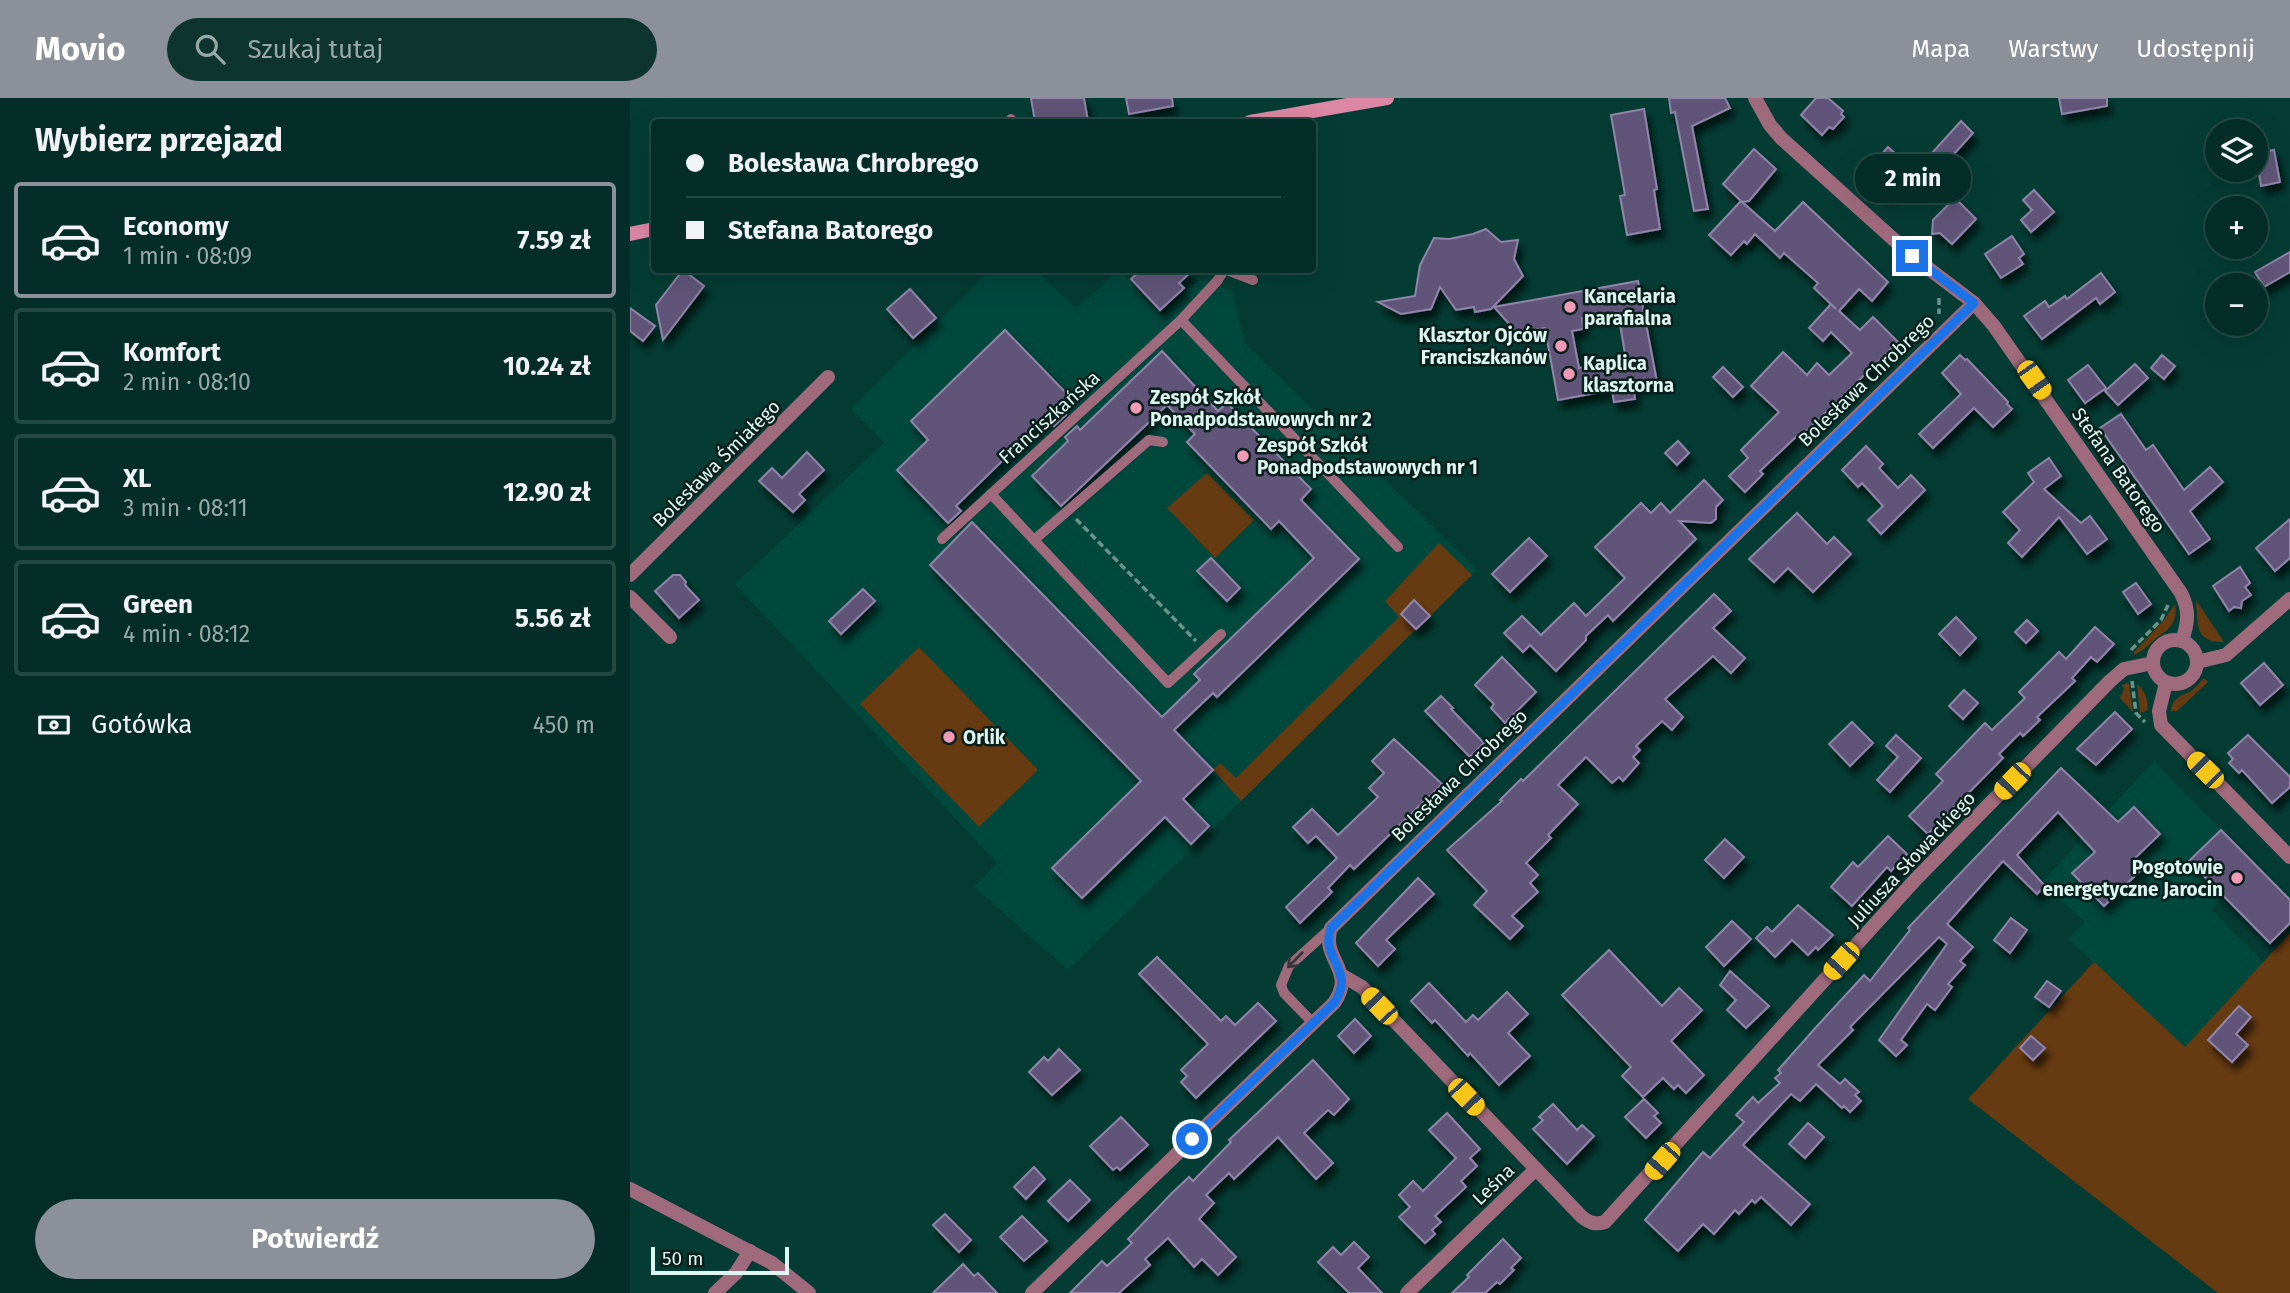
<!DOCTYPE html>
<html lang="pl">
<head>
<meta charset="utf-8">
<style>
	:root { --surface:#032d26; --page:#0d352e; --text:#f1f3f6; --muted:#97a8a7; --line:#244943; --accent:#8c9099 }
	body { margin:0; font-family:"Fira Sans",sans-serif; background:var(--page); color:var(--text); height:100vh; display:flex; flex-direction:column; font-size:26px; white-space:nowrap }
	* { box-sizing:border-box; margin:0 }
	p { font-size:23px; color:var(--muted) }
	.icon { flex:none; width:38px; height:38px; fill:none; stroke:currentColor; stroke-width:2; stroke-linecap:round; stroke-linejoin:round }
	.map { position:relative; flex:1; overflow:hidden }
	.details { display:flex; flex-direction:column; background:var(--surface); width:630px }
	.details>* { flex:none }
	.top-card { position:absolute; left:21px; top:21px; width:665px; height:154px; border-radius:7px; box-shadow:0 7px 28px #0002,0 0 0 2px var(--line); display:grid; align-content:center; height:154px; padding:0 35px; background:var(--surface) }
	.tools { position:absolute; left:1575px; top:21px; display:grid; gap:14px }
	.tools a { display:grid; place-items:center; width:63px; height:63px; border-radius:50%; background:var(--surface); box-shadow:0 7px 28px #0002,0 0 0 2px var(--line); font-size:35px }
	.scale { position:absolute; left:21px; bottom:18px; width:138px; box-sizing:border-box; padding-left:7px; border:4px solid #ddf6f0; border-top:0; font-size:19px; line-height:24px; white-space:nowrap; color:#ddf6f0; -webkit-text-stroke:5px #0a1f1b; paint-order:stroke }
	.end { position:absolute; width:32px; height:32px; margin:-16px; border:9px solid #1a73e8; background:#fff; box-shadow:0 0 0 4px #fff }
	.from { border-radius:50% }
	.bubble { position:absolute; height:49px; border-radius:24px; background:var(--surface); box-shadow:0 7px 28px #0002,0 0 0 2px var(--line); font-size:23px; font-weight:700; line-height:49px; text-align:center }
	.car { position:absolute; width:21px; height:42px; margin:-21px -10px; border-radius:9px; box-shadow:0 0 5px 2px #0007; background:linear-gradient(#f5c518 24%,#345 0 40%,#f5c518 0 76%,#345 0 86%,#f5c518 0) }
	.top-card b { display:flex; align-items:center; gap:24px; height:66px; font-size:26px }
	.top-card b+b { border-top:2px solid var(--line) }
	.top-card i { width:18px; height:18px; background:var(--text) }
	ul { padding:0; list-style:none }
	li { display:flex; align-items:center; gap:21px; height:116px; margin:0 14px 10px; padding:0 21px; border:4px solid var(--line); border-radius:7px }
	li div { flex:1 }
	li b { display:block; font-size:26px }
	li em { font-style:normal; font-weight:700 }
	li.selected { border-color:var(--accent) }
	li>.icon { width:63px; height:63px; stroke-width:1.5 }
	h2 { padding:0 35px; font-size:32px; line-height:84px }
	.pay { display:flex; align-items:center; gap:18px; height:77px; padding:0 35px; font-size:26px }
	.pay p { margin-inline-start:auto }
	.primary-button { display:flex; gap:14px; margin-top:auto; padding:14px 35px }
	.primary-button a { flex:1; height:80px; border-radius:42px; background:var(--accent); color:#fff; font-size:28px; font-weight:700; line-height:80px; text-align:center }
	header { display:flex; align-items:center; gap:42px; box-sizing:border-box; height:98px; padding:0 35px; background:var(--accent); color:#fff }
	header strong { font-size:33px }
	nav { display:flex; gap:38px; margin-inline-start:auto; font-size:24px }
	.search { width:490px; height:63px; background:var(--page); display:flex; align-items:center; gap:18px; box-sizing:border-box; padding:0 24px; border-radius:38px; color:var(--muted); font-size:26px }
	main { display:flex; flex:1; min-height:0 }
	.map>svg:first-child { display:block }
</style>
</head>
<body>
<header>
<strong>Movio</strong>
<div class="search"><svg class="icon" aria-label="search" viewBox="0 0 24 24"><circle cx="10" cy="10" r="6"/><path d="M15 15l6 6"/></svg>Szukaj tutaj</div>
<nav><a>Mapa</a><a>Warstwy</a><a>Udostępnij</a></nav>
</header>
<main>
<section class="details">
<h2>Wybierz przejazd</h2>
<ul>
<li class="selected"><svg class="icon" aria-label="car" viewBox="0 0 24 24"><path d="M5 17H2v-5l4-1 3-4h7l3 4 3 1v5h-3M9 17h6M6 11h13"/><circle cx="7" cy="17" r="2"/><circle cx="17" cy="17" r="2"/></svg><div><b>Economy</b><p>1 min · 08:09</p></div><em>7.59 zł</em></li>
<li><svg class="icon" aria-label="car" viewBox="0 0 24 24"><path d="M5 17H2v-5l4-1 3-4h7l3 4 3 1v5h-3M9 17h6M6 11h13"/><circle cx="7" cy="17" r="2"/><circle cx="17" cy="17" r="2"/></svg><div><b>Komfort</b><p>2 min · 08:10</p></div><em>10.24 zł</em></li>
<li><svg class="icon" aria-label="car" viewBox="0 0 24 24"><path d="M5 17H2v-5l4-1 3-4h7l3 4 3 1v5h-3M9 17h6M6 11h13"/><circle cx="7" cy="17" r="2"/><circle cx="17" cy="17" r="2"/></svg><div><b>XL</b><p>3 min · 08:11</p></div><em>12.90 zł</em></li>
<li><svg class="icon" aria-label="car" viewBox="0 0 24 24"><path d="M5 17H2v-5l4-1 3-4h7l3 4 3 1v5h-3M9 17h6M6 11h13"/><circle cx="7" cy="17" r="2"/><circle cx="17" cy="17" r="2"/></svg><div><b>Green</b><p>4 min · 08:12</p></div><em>5.56 zł</em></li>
</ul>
<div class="pay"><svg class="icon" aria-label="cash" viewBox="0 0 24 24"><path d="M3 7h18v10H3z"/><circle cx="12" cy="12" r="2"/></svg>Gotówka<p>450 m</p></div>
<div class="primary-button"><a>Potwierdź</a></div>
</section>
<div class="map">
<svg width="1660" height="1195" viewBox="0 0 1660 1195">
	<defs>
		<filter id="shadow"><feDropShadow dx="4.5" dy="8" stdDeviation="3.5" flood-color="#0009"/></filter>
	</defs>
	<rect width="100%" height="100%" fill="#043c33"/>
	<g fill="#00473c">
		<path d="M360,172H406L446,210L489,172L533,218L569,180L602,193L615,245L847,472L438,872L344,789L367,765L105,486L254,345L221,311Z"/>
		<path d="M1524,663L1591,732L1559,763L1593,797L1581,811L1634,865L1555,949L1438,841L1455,824L1411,785Z"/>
	</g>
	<g fill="#673b12">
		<path d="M577,375L624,422L585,460L537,410Z"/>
		<path d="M809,445L842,477L800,518L784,503L771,516L786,531L611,703L583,672L590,665L606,680L769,519L755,503Z"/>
		<path d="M1566,502L1594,544C1564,545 1568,525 1566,502Z"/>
		<path d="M1545,506C1548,523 1541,530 1528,539C1519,545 1515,552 1504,557V554L1533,523Z"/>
		<path d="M289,549L408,672L349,729L230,606Z"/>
		<path d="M1574,580L1578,584L1547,613H1541C1543,599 1550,599 1561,593C1566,590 1570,584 1574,580Z"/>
		<path d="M1499,585L1503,614L1490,600L1494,591L1492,587Z"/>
		<path d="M1507,586C1516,594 1517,600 1518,612L1510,615Z"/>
		<path d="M1660,835V1195H1588L1338,1001L1464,864L1555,949Z"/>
	</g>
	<g fill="#605578" stroke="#9084a9" stroke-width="2" fill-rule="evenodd" filter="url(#shadow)">
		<path d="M401,0H454L458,23L405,24Z"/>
		<path d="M496,0H542L543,8L499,16Z"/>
		<path d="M1039,0H1095L1100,10L1062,28L1078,111L1064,113L1045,14L1041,15Z"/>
		<path d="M1186,0H1198L1213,13L1211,16L1214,19L1203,31L1199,29L1192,37L1171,17Z"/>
		<path d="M1429,0H1477V8L1432,16Z"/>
		<path d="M1014,11L1027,91L1024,92L1030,131L997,137L990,98L995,97L981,17Z"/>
		<path d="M1331,23L1343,35L1304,78L1292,66Z"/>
		<path d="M1258,49L1283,71L1258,98L1234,76Z"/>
		<path d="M1124,51L1146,71L1119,103L1112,104L1093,86Z"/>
		<path d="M1644,52L1650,84L1631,88L1626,55Z"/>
		<path d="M1404,92L1424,114L1401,134L1391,122L1402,112L1393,102Z"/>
		<path d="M1325,100L1346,121L1322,146L1310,135L1302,136L1303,122Z"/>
		<path d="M1111,103L1145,133L1173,104L1258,184L1242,203L1229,191L1209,213L1230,232L1243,219L1268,244L1181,329L1172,336L1170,335L1130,373L1133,376L1115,394L1099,378L1118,360L1111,352L1149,314L1121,288L1153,254L1177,277L1187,265L1199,277L1222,255L1201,234L1193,243L1179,230L1201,206L1206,211L1184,190L1188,185L1154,155L1150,160L1125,136L1117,146L1114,143L1101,157L1079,137Z"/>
		<path d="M856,131L871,144L888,142L884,161L893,178L861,211L845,214L844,209L826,212L810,189L801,211L771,216L748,204L785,198L790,167L804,140L819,141L843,136Z"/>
		<path d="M1382,138L1394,156L1389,160L1393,166L1371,180L1355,156Z"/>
		<path d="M1660,154V174L1634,189L1625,174Z"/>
		<path d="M53,172L74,188L33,242L26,207Z"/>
		<path d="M511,172H563L549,185L554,190L530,212L501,181Z"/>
		<path d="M1471,175L1485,194L1470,206L1466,200L1412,241L1394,218L1415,203L1419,209L1435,198L1437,201Z"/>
		<path d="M1008,183L1027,284L1003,288L1005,301L984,304L982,292L928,302L915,230L887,235L864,209ZM988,214L996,262L949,270L942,233L953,231L952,220Z"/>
		<path d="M280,191L306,220L283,240L257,211Z"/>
		<path d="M0,210L25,228L13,243L0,233Z"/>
		<path d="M375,232L439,298L428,309L436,317L424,328L416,320L326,408L331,413L318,425L267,372L298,342L281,323Z"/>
		<path d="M532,253L588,313L597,305L681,391L671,402L729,461L587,599L583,595L544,632L583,672L553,701L579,728L561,746L535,719L452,800L422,770L511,683L300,467L342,424L532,619L570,582L564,576L684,460L649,423L641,431L557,344L565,336L537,307L431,408L402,378L438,343L435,339L447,328L450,332Z"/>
		<path d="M1330,257L1335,262L1337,261L1378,304L1377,306L1382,311L1363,329L1344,310L1303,350L1289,336L1331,296L1312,275Z"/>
		<path d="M1532,257L1545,268L1534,281L1521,270Z"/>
		<path d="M1505,266L1518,280L1488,307L1475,293Z"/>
		<path d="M1458,267L1476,290L1455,305L1438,282Z"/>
		<path d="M1093,269L1113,289L1103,299L1083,279Z"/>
		<path d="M1491,316L1516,352L1523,347L1554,392L1580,369L1593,384L1560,413L1580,441L1559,456L1470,330Z"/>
		<path d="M1048,343L1059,355L1047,367L1035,355Z"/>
		<path d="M1236,348L1253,366L1249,370L1268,390L1281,377L1295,392L1251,436L1238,422L1253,408L1232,385L1228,389L1212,372Z"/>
		<path d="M177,354L194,372L169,396L175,402L163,414L129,383L142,370L152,380Z"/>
		<path d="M1419,360L1431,378L1414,391L1451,425L1460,418L1477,441L1457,456L1429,419L1392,459L1378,445L1390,432L1373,414L1404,384L1398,375Z"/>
		<path d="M1074,382L1093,402L1086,409V421L1081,425L1049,423L1066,441L983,523L978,517L956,538V542L926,573L900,547L893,554L874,535L892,518L911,537L944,505L956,518L995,480L965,449L1011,405L1021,415L1031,405L1040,415Z"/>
		<path d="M1167,415L1197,446L1204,439L1221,456L1183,494L1158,470L1144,484L1119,461Z"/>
		<path d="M1660,421V460L1645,473L1626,450Z"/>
		<path d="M899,440L917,458L880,494L862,476Z"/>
		<path d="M581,460L610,490L597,503L567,473Z"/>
		<path d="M1610,469L1620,485L1615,489L1621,497L1612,503L1611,510L1604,509L1599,513L1583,488Z"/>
		<path d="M43,477H50L56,484L55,487L69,502L49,520L25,493Z"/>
		<path d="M1506,485L1521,506L1508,516L1493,494Z"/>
		<path d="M233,491L245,503L211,536L199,523Z"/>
		<path d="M1084,496L1101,513L1083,530L1115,560L1101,575L1083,558L1035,601L1053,619L1042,632L1032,623L1006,648L1010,652L1003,659L1009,665L993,683L989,679L982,685L956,659L928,687L948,706L918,737L921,740L896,765L908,777L900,785L908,794L882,818L893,828L880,841L844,807L857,793L817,752L872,703L870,702L891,681L893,683Z"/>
		<path d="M784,502L800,518L786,531L771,516Z"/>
		<path d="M1326,519L1346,540L1330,557L1309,536Z"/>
		<path d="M1397,522L1408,533L1396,545L1385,534Z"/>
		<path d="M1465,529L1484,546L1467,564L1461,559L1442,580L1445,583L1407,619L1410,622L1393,638L1390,635L1369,656L1373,660L1298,736L1279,718L1313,683L1306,676L1355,625L1362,632L1395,600L1389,594L1429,554L1436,561Z"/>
		<path d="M872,559L906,594L875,625L861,610L864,606L845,587Z"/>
		<path d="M1634,565L1653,587L1630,607L1611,585Z"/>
		<path d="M1334,592L1348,605L1333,621L1319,608Z"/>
		<path d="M811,598L823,610L821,611L854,645L840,659L795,613Z"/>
		<path d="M1485,614L1502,631L1466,667L1447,651Z"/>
		<path d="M1222,624L1243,645L1220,668L1199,646Z"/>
		<path d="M1266,637L1291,660L1260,694L1247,682L1268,659L1256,648Z"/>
		<path d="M1618,637L1660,679V689L1642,705L1612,672L1609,675L1599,665L1603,661L1598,655Z"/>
		<path d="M764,641L812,686L724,771L720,767L698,790L702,794L670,825L656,809L707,760L686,738L678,745L663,729L682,711L708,737L748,699L739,690L754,675L742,663Z"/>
		<path d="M1431,670L1488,724L1504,709L1530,736L1504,761L1513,770L1474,808L1442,775L1465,754L1428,714L1387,757L1415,788L1407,796L1373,763L1317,826L1343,849L1330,863L1335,867L1318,886L1322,889L1305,912L1297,906L1271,942L1277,947L1266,958L1249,942L1317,846L1309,839L1220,929L1223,932L1188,967L1210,986L1215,981L1229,994L1225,997L1231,1003L1220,1014L1214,1008L1212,1010L1186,986L1170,1003L1161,996L1113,1047L1180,1106L1161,1127L1131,1099L1125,1105L1122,1102L1109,1116L1105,1112L1084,1136L1073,1126L1048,1153L1015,1122L1073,1054L1080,1060L1114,1024L1106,1017L1123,999L1128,1005L1150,985L1145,980L1151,975L1148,972L1188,927L1234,877L1240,883L1280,832L1278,830Z"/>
		<path d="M1591,732L1660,802V825L1640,845L1559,763Z"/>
		<path d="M1258,738L1277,756L1261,773L1257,769L1222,808L1201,789L1223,764L1228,769Z"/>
		<path d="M1095,741L1114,759L1094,780L1075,762Z"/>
		<path d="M788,780L804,796L756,842L765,851L748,868L726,845Z"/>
		<path d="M1168,807L1203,837L1188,852L1186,849L1178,857L1162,842L1145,859L1126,840L1137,829L1142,834Z"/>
		<path d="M1381,820L1397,832L1380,855L1364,842Z"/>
		<path d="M1102,823L1121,841L1094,868L1076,849Z"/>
		<path d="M979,852L1032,908L1049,890L1072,912L1041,943L1074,977L1056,995L1048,987L1044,991L1033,980L1013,999L992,978L1001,969L932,897Z"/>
		<path d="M527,859L591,923L596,918L605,927L628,905L646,923L566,1000L551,984L557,978L551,972L578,946L509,876Z"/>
		<path d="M1100,873L1139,908L1116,930L1097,912L1106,902L1090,887Z"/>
		<path d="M1417,883L1431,893L1419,909L1405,899Z"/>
		<path d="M799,885L836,924L843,917L848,922L877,894L898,916L878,935L900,958L869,987L840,955L838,958L805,922L802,925L781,903Z"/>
		<path d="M1609,908L1621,919L1606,936L1618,947L1602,964L1578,942Z"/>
		<path d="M725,921L741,938L724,955L708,938Z"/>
		<path d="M1401,938L1415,950L1403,962L1390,950Z"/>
		<path d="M429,951L450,972L422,997L399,974L414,959L418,963Z"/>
		<path d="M683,962L719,1001L704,1017L698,1012L674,1035L703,1065L686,1081L648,1039L604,1081L599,1075L576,1097L584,1105L569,1121L606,1159L588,1177L572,1161L564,1169L538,1140L515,1161L520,1167L489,1195H440L472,1163L477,1168L502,1145L498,1141L542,1095L559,1079L563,1083L601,1044L599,1042Z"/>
		<path d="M1014,1001L1028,1015L1024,1018L1031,1025L1016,1040L995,1019Z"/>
		<path d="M923,1006L947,1032L952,1027L964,1038L937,1066L903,1031L913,1022L909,1019Z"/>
		<path d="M817,1015L850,1051L840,1060L847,1068L831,1083L836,1089L805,1118L811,1124L802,1132L805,1136L795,1145L769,1119L780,1109L769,1097L783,1083L793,1093L826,1060L799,1032Z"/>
		<path d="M491,1019L518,1047L490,1072L487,1069L483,1072L460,1048Z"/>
		<path d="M1178,1025L1194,1039L1175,1060L1159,1046Z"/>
		<path d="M404,1069L415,1081L396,1101L384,1089Z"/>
		<path d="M440,1082L460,1102L438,1123L418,1103Z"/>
		<path d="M315,1116L341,1142L329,1154L303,1127Z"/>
		<path d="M392,1118L417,1143L394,1163L370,1139Z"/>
		<path d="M873,1141L891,1160L881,1170L884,1172L870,1186L867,1184L855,1195H822L839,1179L837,1177Z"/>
		<path d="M724,1144L739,1159L728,1170L752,1195H719L688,1164L703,1149L711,1157Z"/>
		<path d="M333,1166L344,1178L348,1175L367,1195H303Z"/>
	</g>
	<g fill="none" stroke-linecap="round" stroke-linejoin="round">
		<g stroke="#68928a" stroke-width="3.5" stroke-dasharray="7 3.5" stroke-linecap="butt">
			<path d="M1309,200V216"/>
			<path d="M446,421L566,543"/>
			<path d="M1501,552L1531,522L1538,507"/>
			<path d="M1502,583L1506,615L1515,624"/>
		</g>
		<g stroke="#9f6a7b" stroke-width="10">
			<path d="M381,21L382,24"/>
			<path d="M597,172L623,182"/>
			<path d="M551,222L768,449"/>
			<path d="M361,396L538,585L591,536"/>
			<path d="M312,441L551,222L588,182L594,172"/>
			<path d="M404,442L519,342L533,344"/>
			<path d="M683,925L654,895L651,887L659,868L701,830"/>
		</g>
		<g stroke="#9f6a7b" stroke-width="14">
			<path d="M1125,0L1140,27L1151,40L1282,158L1344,205L1364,228L1551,495C1560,513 1558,525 1552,543"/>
			<path d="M0,477L198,279"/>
			<path d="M0,499L40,539"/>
			<circle cx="1545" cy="564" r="22"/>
			<path d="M1567,564L1596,557L1660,501"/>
			<path d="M1536,585L1529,613L1531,627L1660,759"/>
			<path d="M713,878L732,889L952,1119C960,1125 965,1127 975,1124L1285,782L1480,583L1494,571L1523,565"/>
			<path d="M0,1091L142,1165L179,1195"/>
			<path d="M85,1195L106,1175L120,1153"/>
			<path d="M402,1195L704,905C727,872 690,861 701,830L1344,205"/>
			<path d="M777,1195L906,1071"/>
		</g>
		<g stroke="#dc87a3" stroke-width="14">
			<path d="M620,24L757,0"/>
			<path d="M0,136L24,131"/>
		</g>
	</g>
	<defs><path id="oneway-shaft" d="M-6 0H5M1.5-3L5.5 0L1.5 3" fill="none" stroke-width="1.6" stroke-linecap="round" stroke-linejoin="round" transform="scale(1.75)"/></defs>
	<use stroke="#373638" href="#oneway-shaft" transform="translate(665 862) rotate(134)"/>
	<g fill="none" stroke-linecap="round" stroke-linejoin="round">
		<path stroke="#1a73e8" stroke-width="9" d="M562,1041L704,905C727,872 689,861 701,830L1344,205L1282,158"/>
	</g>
	<g fill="#f09ab6" stroke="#0a1f1b" stroke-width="2.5">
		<circle cx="940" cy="209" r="7"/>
		<circle cx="931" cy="248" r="7"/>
		<circle cx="939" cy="276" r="7"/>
		<circle cx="506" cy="310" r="7"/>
		<circle cx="613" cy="358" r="7"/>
		<circle cx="319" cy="639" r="7"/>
		<circle cx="1607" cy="780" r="7"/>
	</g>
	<g text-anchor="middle" stroke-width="5" stroke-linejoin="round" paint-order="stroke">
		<g font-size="19" font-weight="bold" fill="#ddf6f0" stroke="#0a1f1b" text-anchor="start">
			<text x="954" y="205">Kancelaria<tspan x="954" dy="22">parafialna</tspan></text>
			<text x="917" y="244" text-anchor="end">Klasztor Ojców<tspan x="917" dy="22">Franciszkanów</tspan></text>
			<text x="953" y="272">Kaplica<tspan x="953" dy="22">klasztorna</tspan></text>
			<text x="520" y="306">Zespół Szkół<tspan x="520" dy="22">Ponadpodstawowych nr 2</tspan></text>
			<text x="627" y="354">Zespół Szkół<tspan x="627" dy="22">Ponadpodstawowych nr 1</tspan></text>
			<text x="333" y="646">Orlik</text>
			<text x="1593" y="776" text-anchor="end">Pogotowie<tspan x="1593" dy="22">energetyczne Jarocin</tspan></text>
		</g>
		<g font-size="19" fill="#ddf6f0" stroke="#0a1f1b">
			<text transform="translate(1236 282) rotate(-44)" y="7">Bolesława Chrobrego</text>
			<text transform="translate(419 319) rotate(-42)" y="7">Franciszkańska</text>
			<text transform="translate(86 365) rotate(-45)" y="7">Bolesława Śmiałego</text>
			<text transform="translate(1489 372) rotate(55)" y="7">Stefana Batorego</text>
			<text transform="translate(829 677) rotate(-44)" y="7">Bolesława Chrobrego</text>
			<text transform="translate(1281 761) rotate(-47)" y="7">Juliusza Słowackiego</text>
			<text transform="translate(863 1086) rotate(-44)" y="7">Leśna</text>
		</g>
	</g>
</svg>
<div class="tools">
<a><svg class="icon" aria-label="layers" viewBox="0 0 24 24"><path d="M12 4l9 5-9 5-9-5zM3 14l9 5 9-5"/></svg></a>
<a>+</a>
<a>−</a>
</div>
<div class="scale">50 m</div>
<i class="end from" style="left:562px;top:1041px"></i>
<i class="end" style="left:1282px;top:158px"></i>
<div class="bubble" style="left:1225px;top:56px;width:116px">2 min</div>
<i class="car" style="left:1404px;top:282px;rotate:145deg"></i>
<i class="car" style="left:1575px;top:672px;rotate:315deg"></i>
<i class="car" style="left:1382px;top:683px;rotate:224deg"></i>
<i class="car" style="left:1211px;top:863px;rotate:222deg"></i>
<i class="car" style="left:749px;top:908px;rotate:316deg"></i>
<i class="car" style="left:836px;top:999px;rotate:136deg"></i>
<i class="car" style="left:1032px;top:1063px;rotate:221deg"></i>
<div class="top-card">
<b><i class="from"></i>Bolesława Chrobrego</b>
<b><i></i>Stefana Batorego</b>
</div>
</div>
</main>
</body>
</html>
